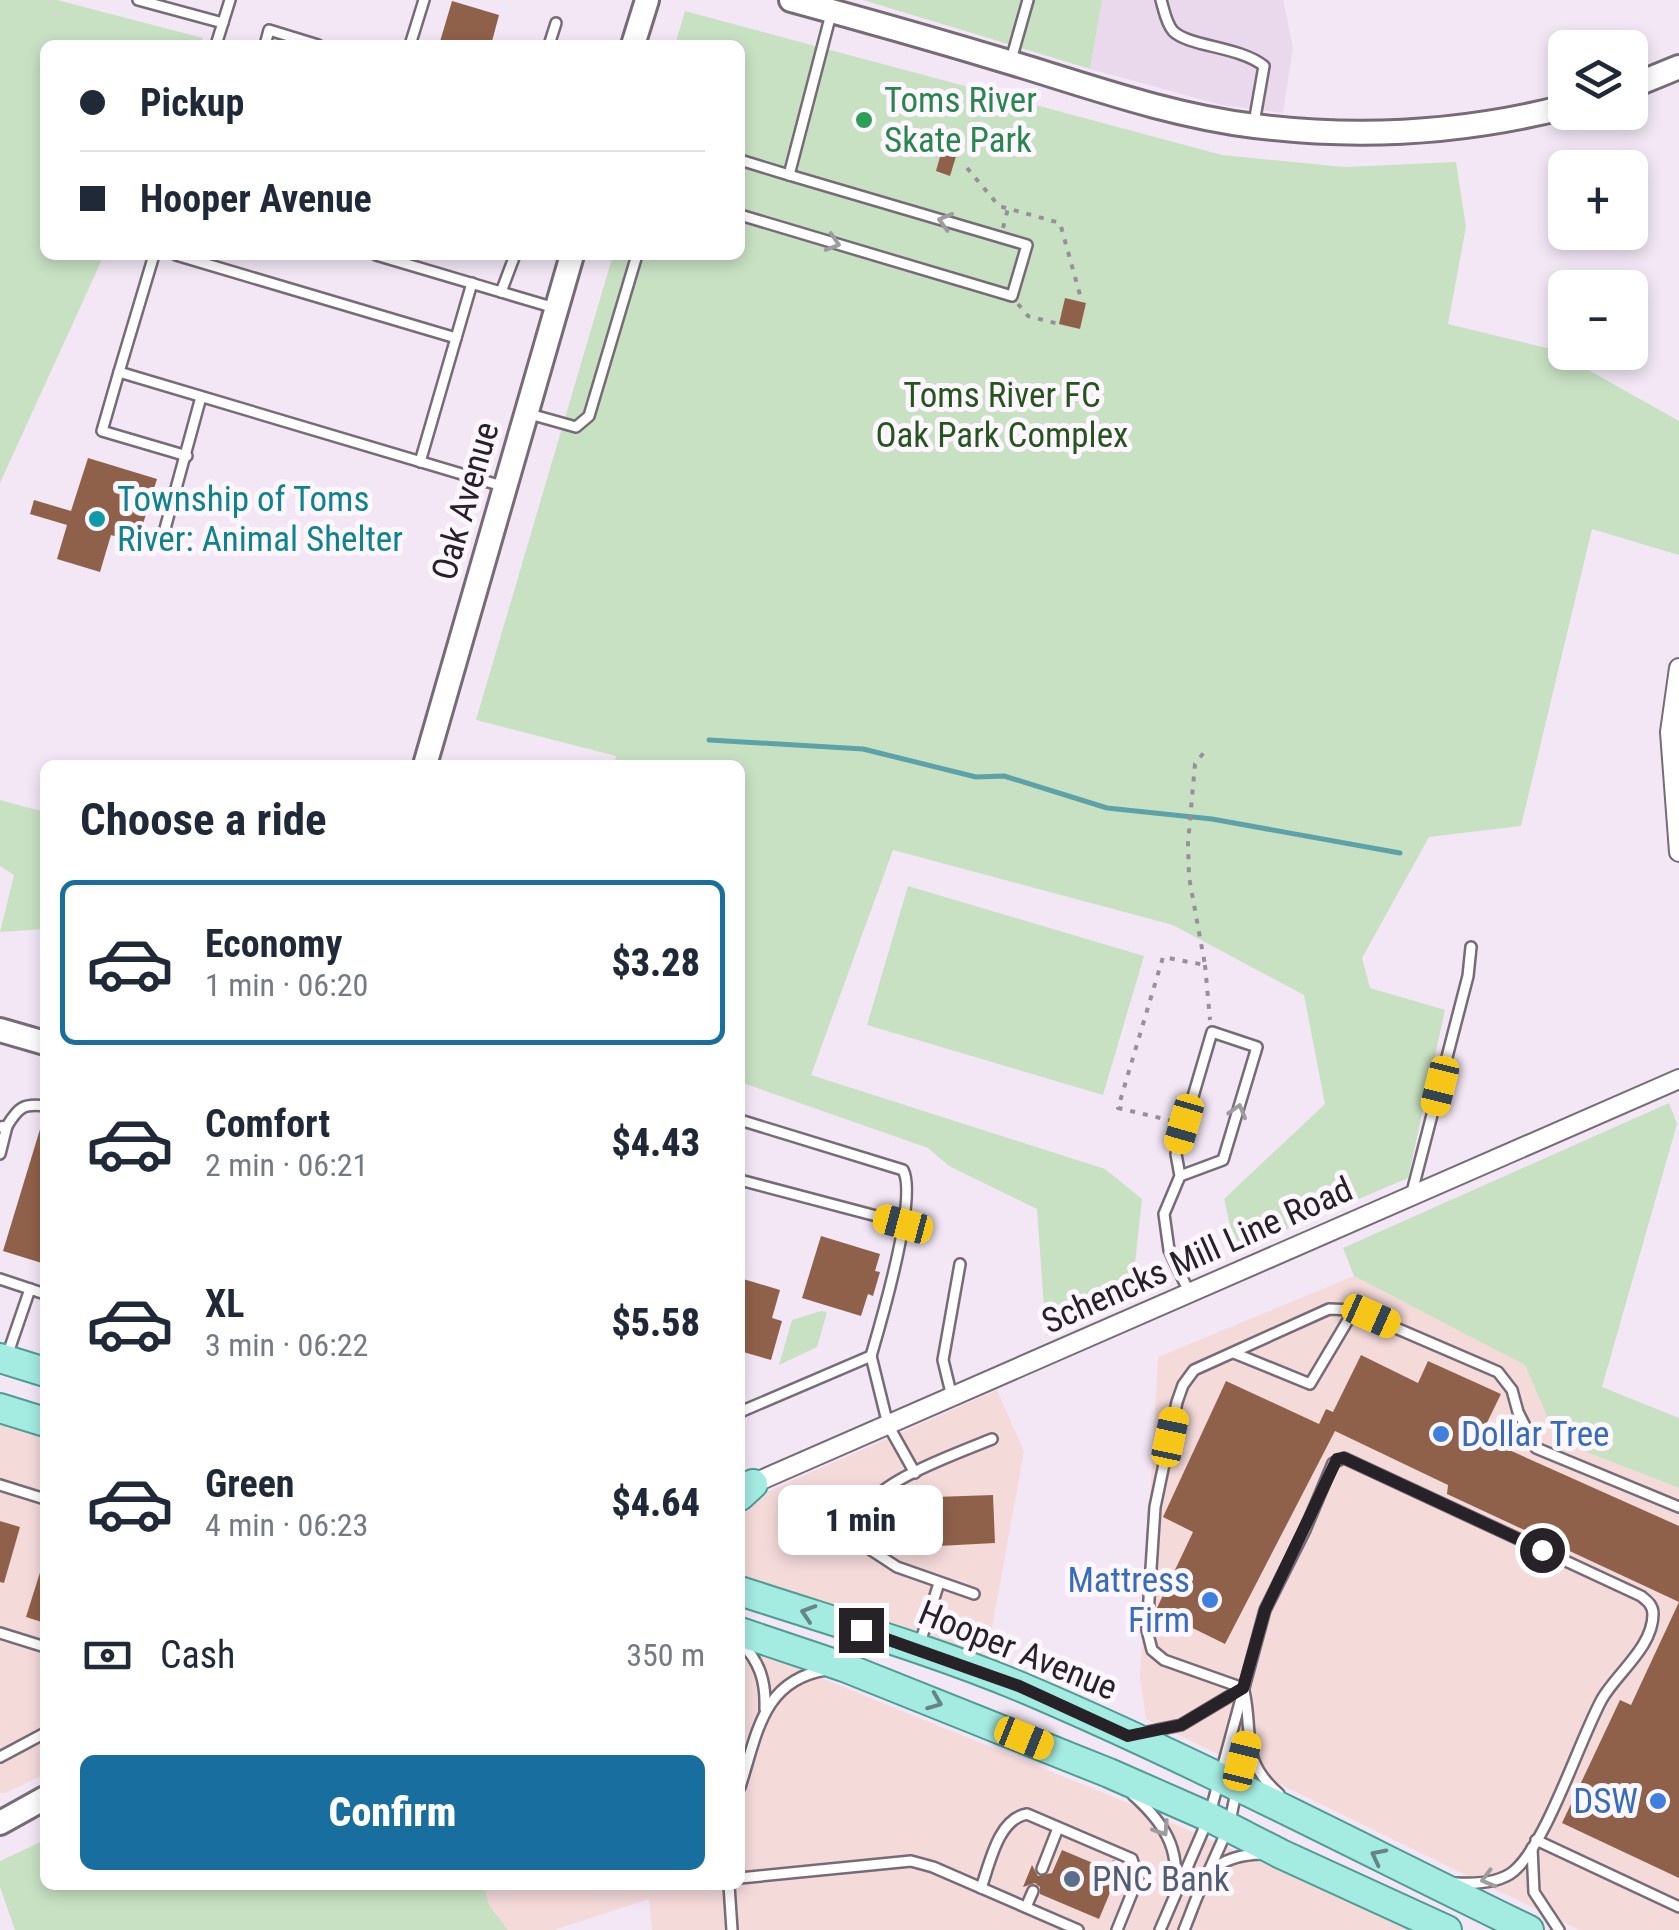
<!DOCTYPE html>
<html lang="en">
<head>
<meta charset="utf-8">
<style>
	:root { --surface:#fff; --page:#f6f6f7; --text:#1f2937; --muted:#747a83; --line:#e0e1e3; --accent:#186e9e }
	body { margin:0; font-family:"Roboto Condensed",sans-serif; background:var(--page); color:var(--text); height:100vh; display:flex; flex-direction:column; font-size:38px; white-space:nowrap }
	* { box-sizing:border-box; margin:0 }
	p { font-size:32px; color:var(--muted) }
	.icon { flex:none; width:55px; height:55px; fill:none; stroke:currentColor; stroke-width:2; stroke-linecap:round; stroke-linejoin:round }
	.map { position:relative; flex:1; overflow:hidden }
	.side { position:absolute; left:40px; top:760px; width:705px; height:1130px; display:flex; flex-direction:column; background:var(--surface); border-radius:15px; box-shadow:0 5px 15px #0003 }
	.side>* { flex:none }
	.guide { position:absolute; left:40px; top:40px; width:705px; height:220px; border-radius:15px; box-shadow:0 5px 15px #0003; display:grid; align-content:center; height:220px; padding:0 40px; background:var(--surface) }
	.controls { position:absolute; left:1548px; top:30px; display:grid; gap:20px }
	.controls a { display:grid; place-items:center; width:100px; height:100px; border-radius:15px; background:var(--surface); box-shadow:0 5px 15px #0003; font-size:50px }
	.end { position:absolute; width:45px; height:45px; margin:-22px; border:12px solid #262227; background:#fff; box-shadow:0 0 0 5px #fff }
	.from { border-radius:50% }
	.bubble { position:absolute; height:70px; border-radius:15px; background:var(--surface); box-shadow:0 5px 15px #0003; font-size:32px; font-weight:800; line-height:70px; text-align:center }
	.car { position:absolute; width:30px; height:60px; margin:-30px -15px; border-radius:12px; box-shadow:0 0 8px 2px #0007; background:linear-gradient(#f5c518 24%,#345 0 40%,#f5c518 0 76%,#345 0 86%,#f5c518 0) }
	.guide b { display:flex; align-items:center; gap:35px; height:95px; font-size:38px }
	.guide b+b { border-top:2px solid var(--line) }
	.guide i { width:25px; height:25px; background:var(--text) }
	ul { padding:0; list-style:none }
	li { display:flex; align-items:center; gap:30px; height:165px; margin:0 20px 15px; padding:0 20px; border:5px solid transparent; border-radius:15px }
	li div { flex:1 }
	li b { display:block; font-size:38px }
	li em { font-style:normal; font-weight:800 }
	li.current { border-color:var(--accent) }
	li>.icon { width:90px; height:90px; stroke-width:1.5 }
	h2 { padding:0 40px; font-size:45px; line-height:120px }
	.pay { display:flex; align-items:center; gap:25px; height:110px; padding:0 40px; font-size:38px }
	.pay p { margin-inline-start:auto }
	.primary-button { display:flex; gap:20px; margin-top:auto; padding:20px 40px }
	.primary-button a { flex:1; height:115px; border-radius:15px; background:var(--accent); color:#fff; font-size:40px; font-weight:800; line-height:115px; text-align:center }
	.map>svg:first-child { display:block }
</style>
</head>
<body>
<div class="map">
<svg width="1679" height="1930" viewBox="0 0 1679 1930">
	<rect width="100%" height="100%" fill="#f3e7f5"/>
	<g fill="#f5dada">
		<path d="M1354,1276L1526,1365L1558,1441L1679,1488V1930H1579L1146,1719L1140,1677L1158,1357Z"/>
		<path d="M997,1390L1024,1451L987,1655L740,1575V1504Z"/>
		<path d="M0,1421L45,1435V1774L6,1793H0Z"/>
		<path d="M740,1645L1121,1800L1413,1930H652L649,1899L554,1930H508L489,1905L484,1885H740Z"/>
	</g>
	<path fill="#ead9ec" d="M1102,0H1283L1293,47L1283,113L1222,105L1090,69Z"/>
	<g fill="#c8e1c3">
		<path d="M0,0H57L203,38L200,45H45V255H104L0,483Z"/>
		<path d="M863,0H1102L1090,69Z"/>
		<path d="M685,11L1222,155L1345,167L1456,162L1466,227L1448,324L1551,349L1679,421V555L1592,529L1521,826L1429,837L1362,958L1370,988L1445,1010L1408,1178L1236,1251L1224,1199L1325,1104L1304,995L1173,925L893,850L811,1075L1105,1169L1142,1199L1131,1300L1046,1336L1037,1209L949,1166L928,1148L740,1082V765H614L616,756L476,720L613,255H740V45H675Z"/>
		<path d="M0,800L45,812V929L0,932L14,875L0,866Z"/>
		<path d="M908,886L1144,956L1103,1095L867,1025Z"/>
		<path d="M1669,1103L1677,1124L1602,1387L1679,1418V1488L1558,1441L1525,1365L1354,1276L1343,1248Z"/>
		<path d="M821,1311L827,1312L817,1347L779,1365L792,1320Z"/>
		<path d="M928,1502L931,1546L903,1535L902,1514Z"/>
		<path d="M45,1840V1885H484L489,1905L508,1930H15L0,1887V1861Z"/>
	</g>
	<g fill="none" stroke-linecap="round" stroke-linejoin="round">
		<path stroke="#5da2a9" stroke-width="5" d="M709,740L863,749L976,777L1004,776L1107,808L1212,819L1400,853"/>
	</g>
	<g fill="#90614a">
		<path d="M452,1L499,15L491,45H439Z"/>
		<path d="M943,146L958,150L950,176L936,171Z"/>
		<path d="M1065,298L1086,303L1080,329L1059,324Z"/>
		<path d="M88,458L157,479L137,543L111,535L100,572L57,559L67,525L30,514L34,500L71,511Z"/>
		<path d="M41,1126H45V1264L3,1251Z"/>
		<path d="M821,1236L880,1254L875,1271L880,1272L873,1296L868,1294L861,1316L802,1298Z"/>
		<path d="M740,1278L780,1290L772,1318L782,1321L771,1360L740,1351Z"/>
		<path d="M1361,1355L1418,1383L1428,1361L1501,1394L1480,1437L1679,1526V1602L1447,1494L1448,1485L1335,1431L1225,1644L1156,1610L1193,1532L1163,1517L1226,1381L1319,1424L1326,1409L1333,1412Z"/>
		<path d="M993,1495L995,1543L938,1546L935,1497Z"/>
		<path d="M0,1521L20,1527L4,1583L0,1582Z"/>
		<path d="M42,1566L45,1567V1623L26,1617Z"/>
		<path d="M1679,1602V1878L1562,1823L1620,1700L1631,1705Z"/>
		<path d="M1062,1850L1107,1869L1113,1860L1122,1864L1099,1919L1040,1894V1887L1035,1883L1023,1887L1032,1865L1038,1876L1052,1873Z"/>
	</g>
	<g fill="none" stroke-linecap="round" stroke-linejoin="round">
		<g stroke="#766b77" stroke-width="14">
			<g id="service">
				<path d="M138,0L223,23"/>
				<path d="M1161,0C1164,10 1166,23 1173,31C1189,47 1239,46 1264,66L1254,123"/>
				<path d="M216,45L230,0"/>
				<path d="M265,45L269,30L318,45"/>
				<path d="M410,45L424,0"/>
				<path d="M549,45L556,23"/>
				<path d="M1011,60L1028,0"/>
				<path d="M740,160L789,175L831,14"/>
				<path d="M740,215L1012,296L1027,245L789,175"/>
				<path d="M154,255L119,372L502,486"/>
				<path d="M176,255L456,338"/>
				<path d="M376,255L555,308"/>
				<path d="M501,292L515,255"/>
				<path d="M119,372L102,431L187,456"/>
				<path d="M526,413L576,427L589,416L637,255"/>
				<path d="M420,462L472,283"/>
				<path d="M163,536L201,397"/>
				<path d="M740,1120L903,1170C918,1197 881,1322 871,1356"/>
				<path d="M0,1127L7,1126C18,1108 23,1103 45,1106"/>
				<path d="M0,1154L7,1126"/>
				<path d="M1180,1176L1223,1160L1257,1047L1212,1032L1176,1154L1180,1176L1164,1214L1169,1250L1190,1294"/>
				<path d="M740,1180L903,1223"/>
				<path d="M1412,1192L1468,976L1471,947"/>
				<path d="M0,1279L30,1289L7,1356"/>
				<path d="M30,1289L45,1294"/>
				<path d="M1234,1353L1310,1384L1354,1310"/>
				<path d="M952,1397L943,1360L960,1264"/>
				<path d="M740,1412L871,1356L888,1425L915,1473"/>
				<path d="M0,1485L45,1499"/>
				<path d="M974,1594L897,1567L871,1550C868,1535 862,1516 871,1503C887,1478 963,1451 992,1439"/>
				<path d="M0,1633L45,1647"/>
				<path d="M740,1642C760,1661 766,1682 765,1709"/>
				<path d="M920,1643L939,1583"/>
				<path d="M1243,1688L1164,1660L1152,1650L1147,1630L1155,1507L1177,1402L1183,1385L1194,1370L1329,1309L1354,1310L1498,1372L1512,1390L1518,1412L1536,1448L1679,1507"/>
				<path d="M1244,1691C1254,1736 1239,1759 1279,1794"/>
				<path d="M1142,1733L1181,1725L1243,1688"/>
				<path d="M0,1757L45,1733"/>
				<path d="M740,1787C757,1735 762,1680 826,1670"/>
				<path d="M1133,1795C1163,1822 1181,1848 1174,1889"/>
				<path d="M1536,1840L1679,1907"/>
				<path d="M1532,1848L1534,1892L1559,1930"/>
				<path d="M1042,1869L1058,1828"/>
				<path d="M1207,1875L1229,1826L1247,1739"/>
				<path d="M740,1878L911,1861L933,1867L1078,1930"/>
				<path d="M729,1885L732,1930"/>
				<path d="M981,1888C990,1863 998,1819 1027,1814L1132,1859L1138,1878L1117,1930"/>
				<path d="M1026,1907L1033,1891"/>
				<path d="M1160,1930L1209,1817L1265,1610L1305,1530L1333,1463L1344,1458L1641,1596C1647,1601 1653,1605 1653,1614C1653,1647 1617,1673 1602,1699C1579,1741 1547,1843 1514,1871C1500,1883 1473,1884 1455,1883"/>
				<path d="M1184,1930C1203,1884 1205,1855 1263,1854"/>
			</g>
		</g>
		<g stroke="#766b77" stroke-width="22">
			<g id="minor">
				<path d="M1679,668L1670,732L1679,852"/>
				<path d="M745,1487L1679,1079"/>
			</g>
		</g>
		<g stroke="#766b77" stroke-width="28">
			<g id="tertiary">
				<path d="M791,0C865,20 939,41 1012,63C1091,87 1172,116 1255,126C1359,139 1463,133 1565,107"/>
				<path d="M633,45L647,0"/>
				<path d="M1630,87L1679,67"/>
				<path d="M425,765L572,255"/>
				<path d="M0,1030L45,1043"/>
				<path d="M0,1823L45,1798"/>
			</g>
		</g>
		<g stroke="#509c94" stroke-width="32">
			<g id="primary">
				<path d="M0,1358L45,1372"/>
				<path d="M0,1408L45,1422"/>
				<path d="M740,1496L753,1484"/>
				<path d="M740,1591C834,1622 930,1649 1021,1687C1193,1760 1360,1848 1529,1930"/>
				<path d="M740,1632L844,1667L1109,1773L1209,1817L1281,1854L1447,1930"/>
			</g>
		</g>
		<g stroke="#978f99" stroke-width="4" stroke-dasharray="5 8" stroke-linecap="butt">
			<path d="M967,168L999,206L1060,223L1082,302"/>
			<path d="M1003,228L1008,208"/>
			<path d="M1018,304L1028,316L1059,324"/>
			<path d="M1205,965L1210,1020"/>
			<path d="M1173,1121L1118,1108L1163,957L1205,965L1189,877L1188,843L1195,764L1205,751"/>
		</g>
		<use href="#service" stroke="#fff" stroke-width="9"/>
		<use href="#minor" stroke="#fff" stroke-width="18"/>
		<use href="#tertiary" stroke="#fff" stroke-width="22"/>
		<use href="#primary" stroke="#a4ebe2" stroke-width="28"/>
	</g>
	<defs><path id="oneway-chevron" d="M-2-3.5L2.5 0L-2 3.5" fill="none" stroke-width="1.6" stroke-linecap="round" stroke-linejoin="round" transform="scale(2.5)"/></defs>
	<g stroke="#9d9c9e">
		<use href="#oneway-chevron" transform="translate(945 221) rotate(-164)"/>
		<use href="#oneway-chevron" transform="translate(833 243) rotate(17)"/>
		<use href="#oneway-chevron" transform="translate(1238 1111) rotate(-74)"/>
		<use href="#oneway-chevron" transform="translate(1162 1829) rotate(57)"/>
		<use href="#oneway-chevron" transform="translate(1488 1879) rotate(165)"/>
	</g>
	<g stroke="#658684">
		<use href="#oneway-chevron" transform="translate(808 1613) rotate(-162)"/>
		<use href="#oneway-chevron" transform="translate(935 1702) rotate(22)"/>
		<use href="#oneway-chevron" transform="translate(1378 1856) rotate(-153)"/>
	</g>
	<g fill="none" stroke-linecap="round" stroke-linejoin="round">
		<path stroke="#262227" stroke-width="12" d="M861,1630L1019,1686L1128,1736L1181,1725L1243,1688L1265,1610L1337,1459L1344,1458L1542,1550"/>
	</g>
	<circle fill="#2e9e5b" stroke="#fdf6fe" stroke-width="4" cx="864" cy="120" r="10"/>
	<circle fill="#0f9aa8" stroke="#fdf6fe" stroke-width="4" cx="97" cy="519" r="10"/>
	<g fill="#3f7fe0" stroke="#fdf6fe" stroke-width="4">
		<circle cx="1441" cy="1434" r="10"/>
		<circle cx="1210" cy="1600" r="10"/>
		<circle cx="1658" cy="1801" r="10"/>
	</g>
	<circle fill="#5c6f8a" stroke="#fdf6fe" stroke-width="4" cx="1072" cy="1879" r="10"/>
	<g text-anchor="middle" stroke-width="10" stroke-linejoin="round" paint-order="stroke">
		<g font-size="35" fill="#27864d" stroke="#fdf6fe" text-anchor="start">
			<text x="884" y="112">Toms River<tspan x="884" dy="40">Skate Park</tspan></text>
		</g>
		<g font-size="35" fill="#25551d" stroke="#fdf6fe">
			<text x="1002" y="407">Toms River FC<tspan x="1002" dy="40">Oak Park Complex</tspan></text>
		</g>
		<g font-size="35" fill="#0d838f" stroke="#fdf6fe" text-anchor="start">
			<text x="117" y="511">Township of Toms<tspan x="117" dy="40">River: Animal Shelter</tspan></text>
		</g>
		<g font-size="35" fill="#262227" stroke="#fdf6fe">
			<text transform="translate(465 501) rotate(-74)" y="12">Oak Avenue</text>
			<text transform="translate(1197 1255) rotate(-24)" y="12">Schencks Mill Line Road</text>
			<text transform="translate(1018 1650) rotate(22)" y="12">Hooper Avenue</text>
		</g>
		<g font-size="35" fill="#366cbe" stroke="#fdf6fe" text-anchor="end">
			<text x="1461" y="1446" text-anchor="start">Dollar Tree</text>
			<text x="1190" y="1592">Mattress<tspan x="1190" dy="40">Firm</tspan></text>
			<text x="1638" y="1813">DSW</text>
		</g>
		<g font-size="35" fill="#4e5e75" stroke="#fdf6fe" text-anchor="start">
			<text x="1092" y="1891">PNC Bank</text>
		</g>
	</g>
</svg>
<div class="controls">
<a><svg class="icon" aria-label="layers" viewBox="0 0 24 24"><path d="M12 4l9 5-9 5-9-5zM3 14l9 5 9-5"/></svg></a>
<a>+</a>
<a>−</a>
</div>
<i class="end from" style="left:1542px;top:1550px"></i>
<i class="end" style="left:861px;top:1630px"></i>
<div class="bubble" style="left:778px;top:1485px;width:165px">1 min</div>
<i class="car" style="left:1440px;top:1086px;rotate:194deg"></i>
<i class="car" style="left:1184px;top:1124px;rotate:196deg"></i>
<i class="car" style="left:903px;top:1224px;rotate:285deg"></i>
<i class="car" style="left:1371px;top:1316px;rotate:114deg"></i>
<i class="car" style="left:1170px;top:1437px;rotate:12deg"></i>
<i class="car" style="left:1024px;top:1738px;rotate:112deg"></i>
<i class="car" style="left:1242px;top:1761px;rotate:14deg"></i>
<div class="guide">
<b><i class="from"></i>Pickup</b>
<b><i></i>Hooper Avenue</b>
</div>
<section class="side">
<h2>Choose a ride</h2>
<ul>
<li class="current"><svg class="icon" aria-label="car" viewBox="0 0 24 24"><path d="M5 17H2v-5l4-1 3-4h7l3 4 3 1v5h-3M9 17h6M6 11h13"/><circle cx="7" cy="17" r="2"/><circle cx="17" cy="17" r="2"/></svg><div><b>Economy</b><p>1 min · 06:20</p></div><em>$3.28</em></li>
<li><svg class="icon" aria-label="car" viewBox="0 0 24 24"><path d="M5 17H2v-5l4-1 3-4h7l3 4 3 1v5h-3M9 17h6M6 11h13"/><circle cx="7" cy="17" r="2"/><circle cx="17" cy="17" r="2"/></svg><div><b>Comfort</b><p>2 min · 06:21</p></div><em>$4.43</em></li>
<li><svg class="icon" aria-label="car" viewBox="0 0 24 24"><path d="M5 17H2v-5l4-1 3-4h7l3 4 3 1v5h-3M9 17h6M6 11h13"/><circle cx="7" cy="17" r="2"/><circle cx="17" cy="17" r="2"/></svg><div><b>XL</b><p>3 min · 06:22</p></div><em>$5.58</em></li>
<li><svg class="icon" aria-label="car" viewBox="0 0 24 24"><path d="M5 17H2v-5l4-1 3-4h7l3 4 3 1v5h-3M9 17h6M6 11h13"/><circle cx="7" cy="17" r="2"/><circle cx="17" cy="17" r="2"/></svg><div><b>Green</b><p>4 min · 06:23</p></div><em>$4.64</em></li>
</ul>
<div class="pay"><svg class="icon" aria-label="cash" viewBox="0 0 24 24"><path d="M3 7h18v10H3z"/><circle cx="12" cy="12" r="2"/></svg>Cash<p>350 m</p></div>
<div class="primary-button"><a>Confirm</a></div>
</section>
</div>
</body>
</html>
